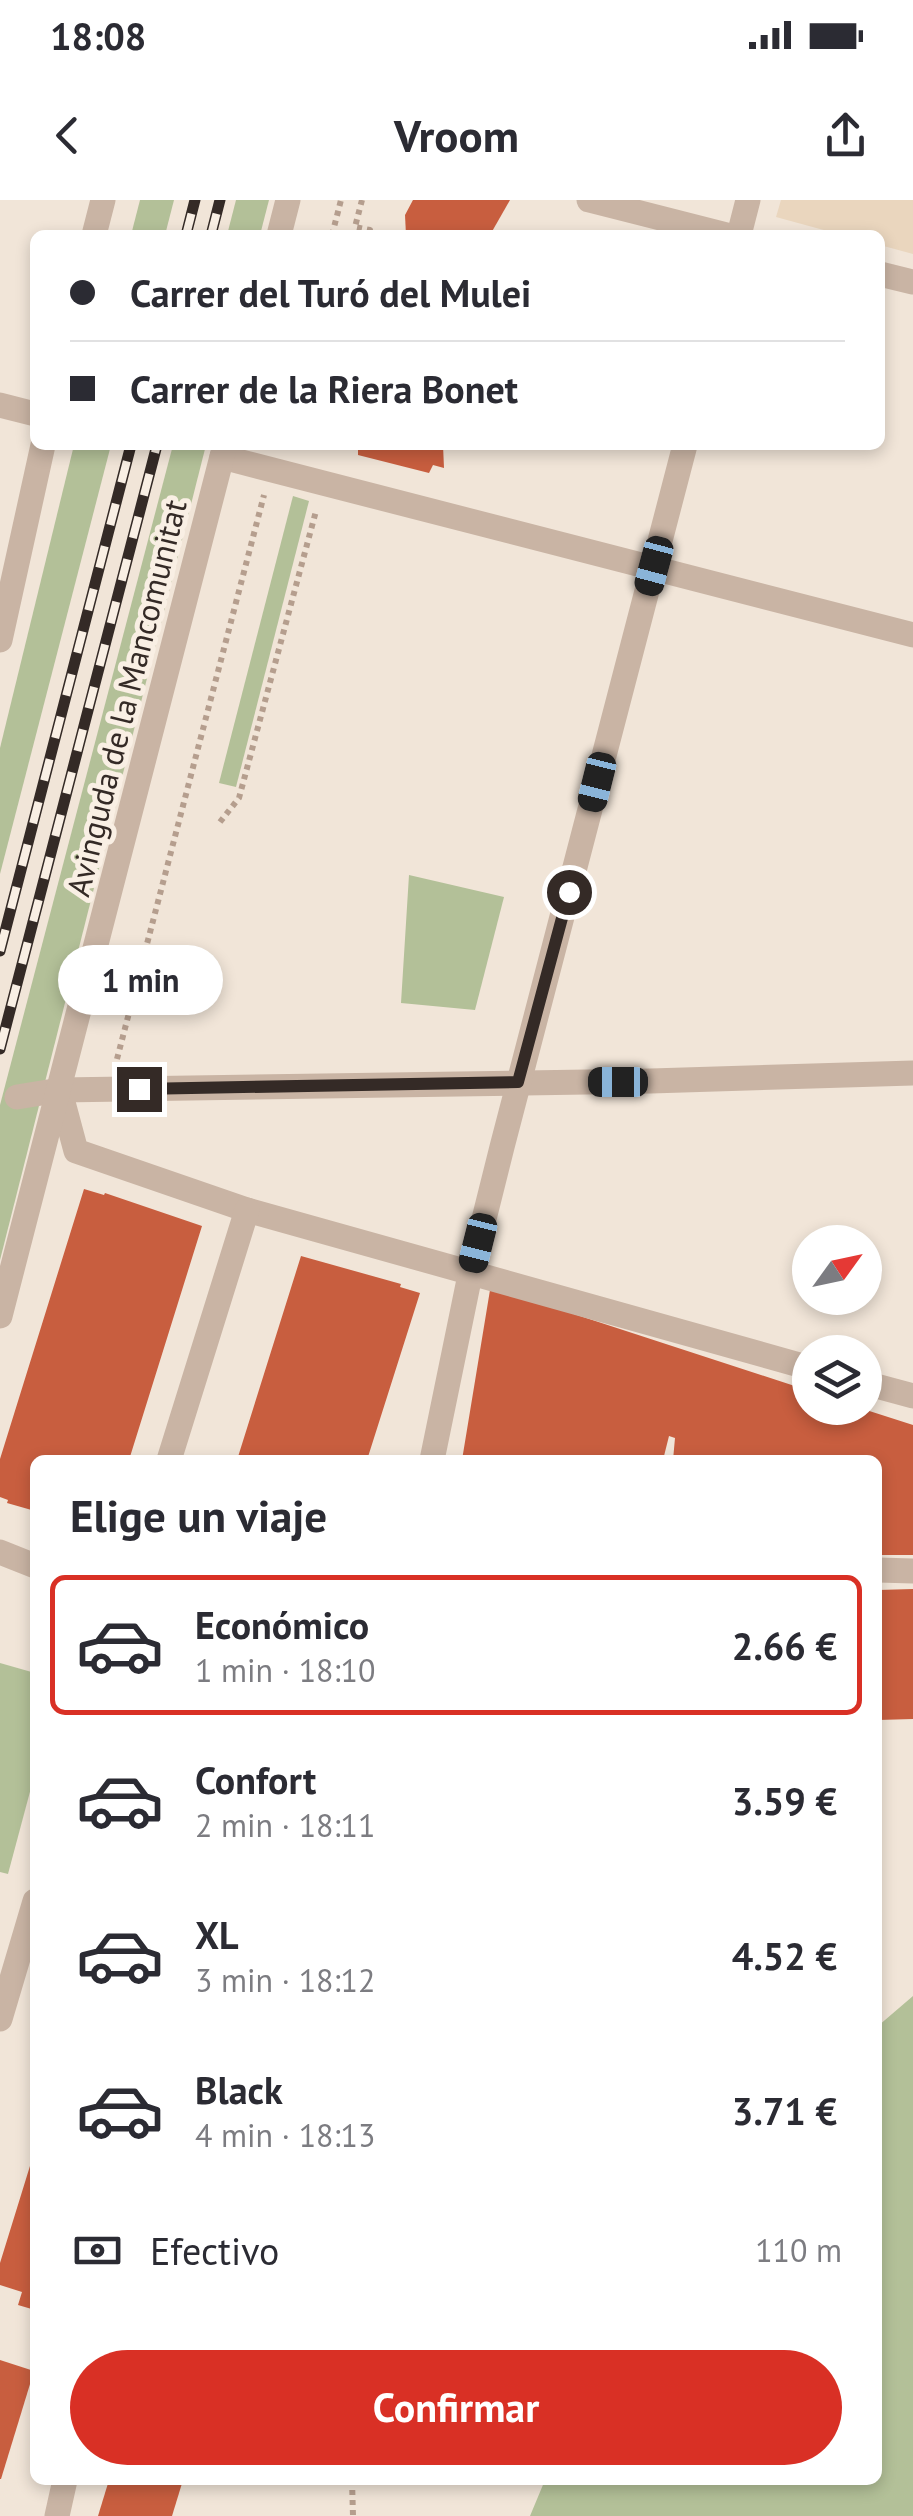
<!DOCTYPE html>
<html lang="es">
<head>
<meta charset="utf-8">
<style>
	:root { --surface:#fff; --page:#f7f7f7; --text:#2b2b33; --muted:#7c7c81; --line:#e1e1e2; --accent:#d93025 }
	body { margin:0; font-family:"PT Sans",sans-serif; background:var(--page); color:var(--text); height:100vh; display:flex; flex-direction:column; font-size:38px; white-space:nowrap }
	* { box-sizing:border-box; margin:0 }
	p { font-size:32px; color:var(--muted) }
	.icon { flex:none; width:55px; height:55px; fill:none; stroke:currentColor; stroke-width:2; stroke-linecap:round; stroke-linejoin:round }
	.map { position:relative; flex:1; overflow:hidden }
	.details { position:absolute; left:30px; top:1255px; width:852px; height:1030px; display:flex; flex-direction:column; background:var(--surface); border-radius:15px; box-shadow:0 5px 15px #0003 }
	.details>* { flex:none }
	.hud { position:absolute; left:30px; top:30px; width:855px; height:220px; border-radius:15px; box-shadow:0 5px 15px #0003; display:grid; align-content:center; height:220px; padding:0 40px; background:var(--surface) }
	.needle { width:65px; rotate:57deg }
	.tools { position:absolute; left:792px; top:1025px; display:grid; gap:20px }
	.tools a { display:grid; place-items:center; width:90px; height:90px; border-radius:50%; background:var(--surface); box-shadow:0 5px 15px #0003; font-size:50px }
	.end { position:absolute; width:45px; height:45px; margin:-22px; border:12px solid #342a26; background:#fff; box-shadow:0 0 0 5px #fff }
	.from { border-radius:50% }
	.bubble { position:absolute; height:70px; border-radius:35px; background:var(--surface); box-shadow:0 5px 15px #0003; font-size:32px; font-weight:700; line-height:70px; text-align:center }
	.car { position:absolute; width:30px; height:60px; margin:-30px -15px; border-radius:12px; box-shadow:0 0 8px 2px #0007; background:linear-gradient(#222 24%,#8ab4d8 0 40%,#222 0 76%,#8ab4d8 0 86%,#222 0) }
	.hud b { display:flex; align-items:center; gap:35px; height:95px; font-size:38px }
	.hud b+b { border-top:2px solid var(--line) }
	.hud i { width:25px; height:25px; background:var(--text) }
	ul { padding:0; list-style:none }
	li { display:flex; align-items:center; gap:30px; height:140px; margin:0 20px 15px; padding:0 20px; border:5px solid transparent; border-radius:15px }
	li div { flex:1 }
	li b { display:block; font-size:38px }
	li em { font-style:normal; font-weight:700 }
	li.selected { border-color:var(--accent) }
	li>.icon { width:90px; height:90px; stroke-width:1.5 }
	h2 { padding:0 40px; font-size:45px; line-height:120px }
	.pay { display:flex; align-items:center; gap:25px; height:110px; padding:0 40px; font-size:38px }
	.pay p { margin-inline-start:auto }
	.cta { display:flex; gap:20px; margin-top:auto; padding:20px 40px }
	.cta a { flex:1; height:115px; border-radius:60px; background:var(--accent); color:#fff; font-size:40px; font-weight:700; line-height:115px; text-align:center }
	.status { display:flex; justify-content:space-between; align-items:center; height:70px; padding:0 50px; background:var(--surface); direction:ltr }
	.status svg { height:28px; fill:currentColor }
	header { display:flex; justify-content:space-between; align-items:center; height:130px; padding:0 40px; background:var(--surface); font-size:45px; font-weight:700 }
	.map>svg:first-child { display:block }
</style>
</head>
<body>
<div class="status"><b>18:08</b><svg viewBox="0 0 49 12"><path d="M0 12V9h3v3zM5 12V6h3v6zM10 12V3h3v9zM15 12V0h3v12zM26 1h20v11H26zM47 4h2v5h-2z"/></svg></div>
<header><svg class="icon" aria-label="back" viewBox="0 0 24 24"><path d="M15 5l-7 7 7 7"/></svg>Vroom<svg class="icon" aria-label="share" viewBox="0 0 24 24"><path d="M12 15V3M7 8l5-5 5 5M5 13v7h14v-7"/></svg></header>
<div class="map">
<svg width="913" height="2316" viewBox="0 0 913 2316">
	<rect width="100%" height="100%" fill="#f1e5d8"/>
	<g fill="#b3c098">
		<path d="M140,0H174L165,35H131Z"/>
		<path d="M236,0H269L260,35H227Z"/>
		<path d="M74,245H111L0,674V548Z"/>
		<path d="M173,245H206L0,1060V905Z"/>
		<path d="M293,296L309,301L236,587L219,583Z"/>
		<path d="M409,675L504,697L475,810L401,803Z"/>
		<path d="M0,1463L35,1473V1573L8,1674L0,1672Z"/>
		<path d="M913,1796V2316H530L545,2280H878V1826Z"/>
	</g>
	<path fill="#ead6be" d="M781,0H913V54L880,45V35H842L776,17Z"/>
	<g fill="#c85e3f">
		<path d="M413,0H510L490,35H406L405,15Z"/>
		<path d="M358,245H443L444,268L433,265L429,273L358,255Z"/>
		<path d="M84,989L104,995L105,993L202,1026L129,1260H35V1311L7,1303L8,1300L0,1297V1259Z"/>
		<path d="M301,1056L401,1084L400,1087L420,1093L367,1260H237Z"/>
		<path d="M494,1088L810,1191V1208H860L913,1225V1355H878V1260H673L675,1238L669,1236L663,1260H462L490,1090Z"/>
		<path d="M913,1389V1519L878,1520V1390Z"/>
		<path d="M34,1953H35V2110L18,2105L22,2092L0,2085V2063Z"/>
		<path d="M0,2160L34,2171L1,2279H0Z"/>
		<path d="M109,2280H183L172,2316H98Z"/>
	</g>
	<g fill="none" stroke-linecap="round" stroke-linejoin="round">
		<g stroke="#b59e8e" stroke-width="6" stroke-dasharray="5 5" stroke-linecap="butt">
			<path d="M362,0L355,27L370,30L369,35"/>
			<path d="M332,35L341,0"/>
			<path d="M220,622L239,598L316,311"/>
			<path d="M117,859L264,295"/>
			<path d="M352,2280L353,2316"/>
		</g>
		<g stroke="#c9b4a4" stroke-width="25">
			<path d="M589,0L727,35"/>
			<path d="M94,35L103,0"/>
			<path d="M279,35L288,0"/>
			<path d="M739,35L748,0"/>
			<path d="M880,74L913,82"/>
			<path d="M0,205L35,214"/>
			<path d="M222,257L913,435"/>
			<path d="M0,440L43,245"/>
			<path d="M61,895L76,951L247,1010L810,1168"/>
			<path d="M17,897L60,890L651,881L913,873"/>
			<path d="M0,1116L225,245"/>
			<path d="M865,1183L913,1196"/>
			<path d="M169,1260L247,1010"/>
			<path d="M432,1260L470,1075L502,947L685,245"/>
			<path d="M0,1352L35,1366"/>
			<path d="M878,1370L913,1371"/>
			<path d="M0,1819L35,1701"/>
			<path d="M57,2316L65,2280"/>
		</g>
		<g stroke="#342a26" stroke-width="11">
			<g id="rail">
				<path d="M186,35L195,0"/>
				<path d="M211,35L220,0"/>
				<path d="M0,751L131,245"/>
				<path d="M0,849L157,245"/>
			</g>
		</g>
		<use href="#rail" stroke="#f9efe4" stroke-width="8" stroke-dasharray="22" stroke-linecap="butt"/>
	</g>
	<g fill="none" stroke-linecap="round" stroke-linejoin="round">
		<path stroke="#342a26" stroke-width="12" d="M139,889L518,882L569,692"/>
	</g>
	<g text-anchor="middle" stroke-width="10" stroke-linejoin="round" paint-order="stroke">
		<g font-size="32" fill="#342a26" stroke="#f9efe4">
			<text transform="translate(127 498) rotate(-76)" y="11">Avinguda de la Mancomunitat</text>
		</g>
	</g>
</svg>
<div class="tools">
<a><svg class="needle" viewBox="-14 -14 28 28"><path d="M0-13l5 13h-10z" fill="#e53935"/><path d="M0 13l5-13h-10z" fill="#7c7c81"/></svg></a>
<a><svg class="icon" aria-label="layers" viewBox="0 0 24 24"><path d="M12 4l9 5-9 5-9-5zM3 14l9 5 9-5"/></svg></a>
</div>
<i class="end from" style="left:569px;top:692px"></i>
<i class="end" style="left:139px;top:889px"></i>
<div class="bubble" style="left:58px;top:745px;width:165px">1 min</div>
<i class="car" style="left:654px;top:366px;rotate:195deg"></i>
<i class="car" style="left:597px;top:582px;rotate:194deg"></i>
<i class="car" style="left:618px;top:882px;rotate:270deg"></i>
<i class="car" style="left:478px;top:1043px;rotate:194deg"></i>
<div class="hud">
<b><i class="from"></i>Carrer del Turó del Mulei</b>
<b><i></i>Carrer de la Riera Bonet</b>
</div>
<section class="details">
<h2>Elige un viaje</h2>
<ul>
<li class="selected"><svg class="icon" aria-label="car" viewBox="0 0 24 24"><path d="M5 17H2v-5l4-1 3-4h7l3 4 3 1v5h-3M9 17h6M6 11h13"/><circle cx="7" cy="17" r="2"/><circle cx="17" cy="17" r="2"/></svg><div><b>Económico</b><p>1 min · 18:10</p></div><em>2.66 €</em></li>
<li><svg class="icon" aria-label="car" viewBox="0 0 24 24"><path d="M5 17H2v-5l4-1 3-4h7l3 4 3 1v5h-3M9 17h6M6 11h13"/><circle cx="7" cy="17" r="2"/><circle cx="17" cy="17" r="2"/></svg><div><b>Confort</b><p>2 min · 18:11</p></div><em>3.59 €</em></li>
<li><svg class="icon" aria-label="car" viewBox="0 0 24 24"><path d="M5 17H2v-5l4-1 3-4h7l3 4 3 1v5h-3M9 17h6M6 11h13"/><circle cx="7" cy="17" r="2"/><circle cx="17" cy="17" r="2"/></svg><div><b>XL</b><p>3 min · 18:12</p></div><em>4.52 €</em></li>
<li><svg class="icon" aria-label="car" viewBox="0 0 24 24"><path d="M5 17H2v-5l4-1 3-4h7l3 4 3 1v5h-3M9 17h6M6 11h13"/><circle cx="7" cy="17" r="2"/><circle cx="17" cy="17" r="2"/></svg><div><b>Black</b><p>4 min · 18:13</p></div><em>3.71 €</em></li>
</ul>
<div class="pay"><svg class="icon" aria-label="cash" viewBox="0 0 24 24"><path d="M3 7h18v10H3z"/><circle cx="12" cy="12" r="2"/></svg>Efectivo<p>110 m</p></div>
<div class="cta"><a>Confirmar</a></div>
</section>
</div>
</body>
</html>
